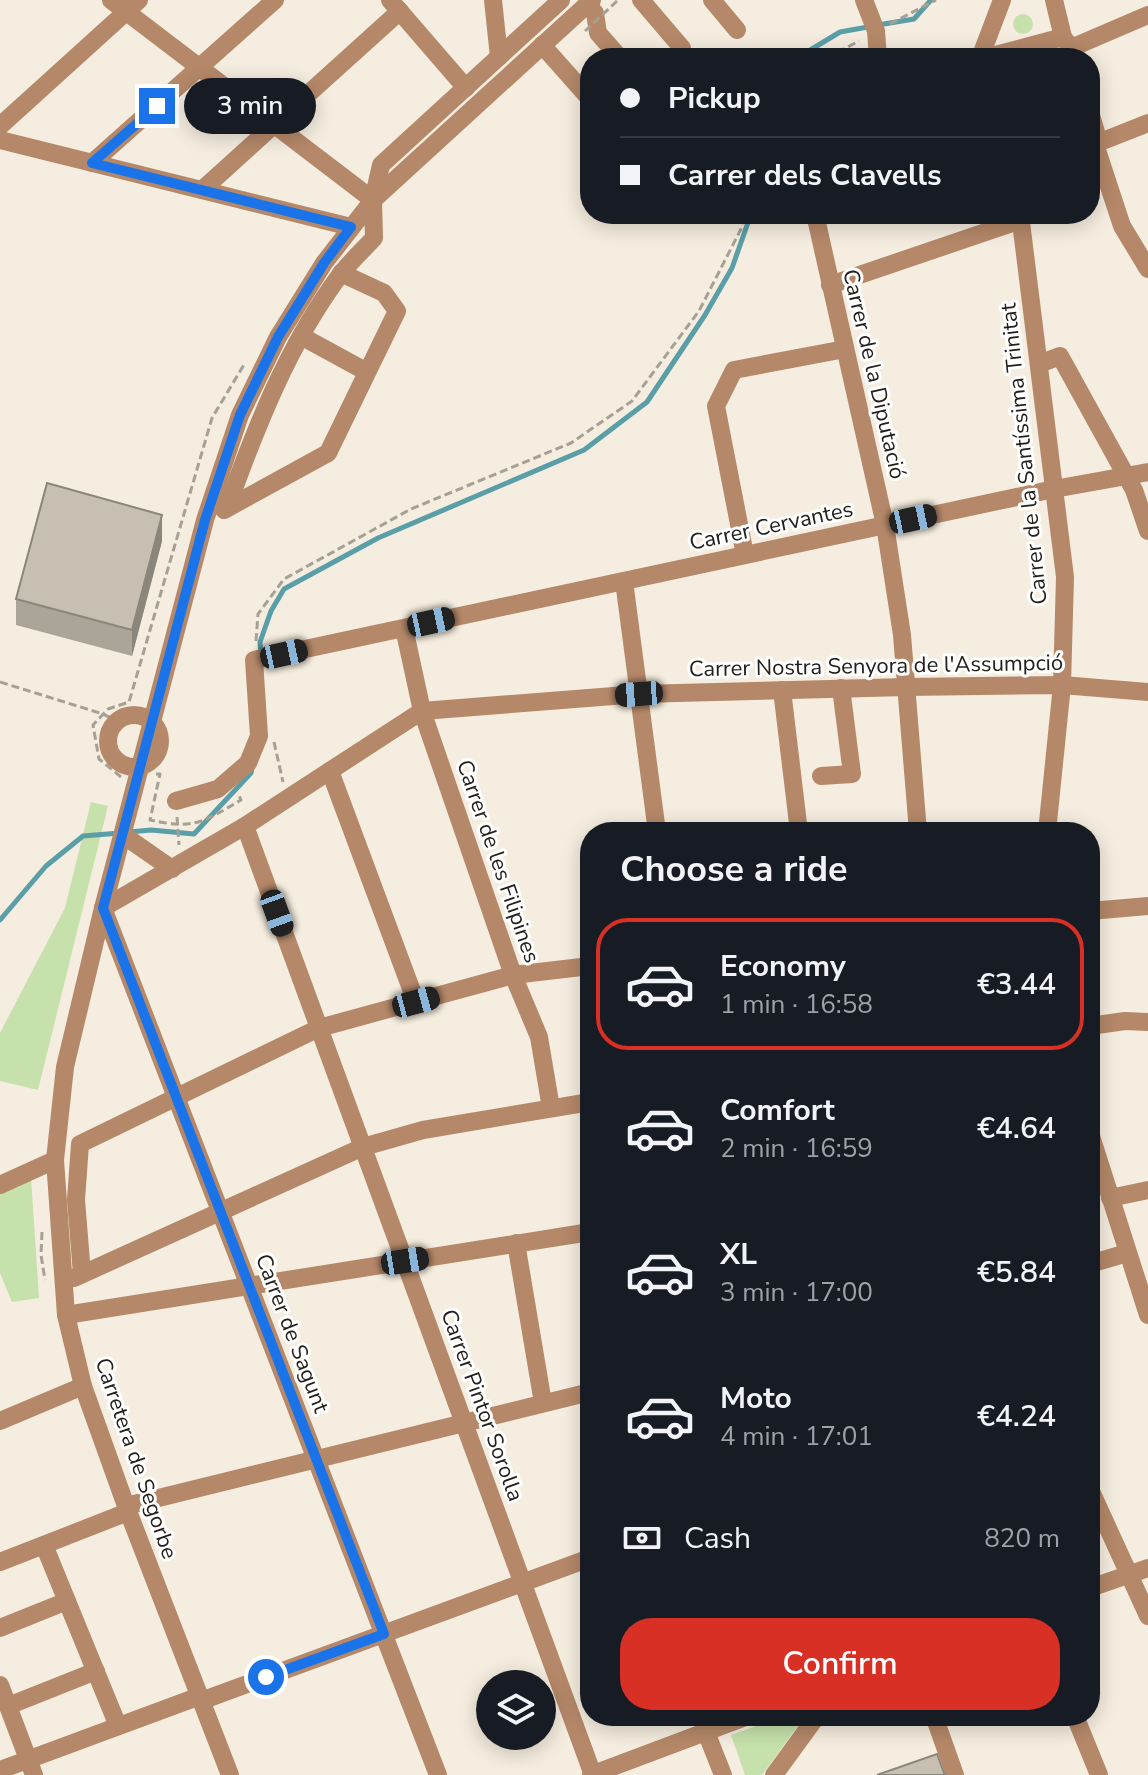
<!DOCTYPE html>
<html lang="en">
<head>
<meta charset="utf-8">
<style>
	:root { --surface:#171b24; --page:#242831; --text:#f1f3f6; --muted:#9ea1a6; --line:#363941; --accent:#d93025 }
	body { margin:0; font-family:"Nunito Sans",sans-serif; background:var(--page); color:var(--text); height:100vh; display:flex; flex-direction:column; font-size:30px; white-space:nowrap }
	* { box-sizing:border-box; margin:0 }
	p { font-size:26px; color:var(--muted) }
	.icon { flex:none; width:44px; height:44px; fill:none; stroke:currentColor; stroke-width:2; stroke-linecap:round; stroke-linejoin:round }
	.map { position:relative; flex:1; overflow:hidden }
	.side { position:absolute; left:580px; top:822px; width:520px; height:904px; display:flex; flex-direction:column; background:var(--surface); border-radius:32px; box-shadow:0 4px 20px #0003 }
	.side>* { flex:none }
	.banner { position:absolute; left:580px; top:48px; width:520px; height:176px; border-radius:32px; box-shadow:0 4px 20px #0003; display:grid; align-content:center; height:176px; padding:0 40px; background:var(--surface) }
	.controls { position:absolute; left:476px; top:1670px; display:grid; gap:16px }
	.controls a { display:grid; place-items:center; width:80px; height:80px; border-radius:50%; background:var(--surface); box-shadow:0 4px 20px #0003; font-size:40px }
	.end { position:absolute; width:36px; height:36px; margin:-18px; border:10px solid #1a73e8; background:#fff; box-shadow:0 0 0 4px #fff }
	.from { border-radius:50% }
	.bubble { position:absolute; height:56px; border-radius:28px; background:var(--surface); box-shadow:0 4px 20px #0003; font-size:26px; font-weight:600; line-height:56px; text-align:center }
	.car { position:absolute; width:24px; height:48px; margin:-24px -12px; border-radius:10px; box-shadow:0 0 6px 2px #0007; background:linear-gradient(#222 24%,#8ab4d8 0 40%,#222 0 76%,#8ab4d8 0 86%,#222 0) }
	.banner b { display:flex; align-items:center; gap:28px; height:76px; font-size:30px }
	.banner b+b { border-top:2px solid var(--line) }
	.banner i { width:20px; height:20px; background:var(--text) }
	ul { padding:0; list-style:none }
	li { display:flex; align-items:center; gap:24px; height:132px; margin:0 16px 12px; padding:0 24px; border:4px solid transparent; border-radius:32px }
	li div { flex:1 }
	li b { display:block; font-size:30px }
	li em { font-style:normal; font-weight:600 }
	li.selected { border-color:var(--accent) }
	li>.icon { width:72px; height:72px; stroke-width:1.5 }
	h2 { padding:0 40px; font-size:36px; line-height:96px }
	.pay { display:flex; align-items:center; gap:20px; height:88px; padding:0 40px; font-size:30px }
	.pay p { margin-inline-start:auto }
	.primary-button { display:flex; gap:16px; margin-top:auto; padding:16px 40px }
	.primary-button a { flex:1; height:92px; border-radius:32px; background:var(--accent); color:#fff; font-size:32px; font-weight:600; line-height:92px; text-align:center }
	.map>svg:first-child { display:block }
</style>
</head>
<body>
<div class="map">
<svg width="1148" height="1775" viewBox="0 0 1148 1775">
	<rect width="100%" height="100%" fill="#f5eddf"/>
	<g fill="#c6e1ac">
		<circle cx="1023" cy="24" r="10"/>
		<path d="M91,802L108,806L38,1090L0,1081V1033L65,908Z"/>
		<path d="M31,1178L39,1298L12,1302L0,1273V1191Z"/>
		<path d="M784,1716H805L762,1775H745L731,1735Z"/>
	</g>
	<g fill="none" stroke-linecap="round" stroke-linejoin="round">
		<g stroke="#5a9ea8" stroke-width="5">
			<path d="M878,25L914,19L931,0"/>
			<path d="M797,58L840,32L868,27"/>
			<path d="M261,655L260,642L271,611L284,589L378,538L584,450L647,402L705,315L732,268L751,214"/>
			<path d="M129,832L151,830L194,834L251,773L252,768"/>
			<path d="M0,920L46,866L83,836L120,833"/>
		</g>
		<g stroke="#a6a095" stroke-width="3" stroke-dasharray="8 4" stroke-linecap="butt">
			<path d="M890,24L936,0"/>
			<path d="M827,58L859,41"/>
			<path d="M256,641L258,614L284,579L411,509L571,443L632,401L699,311L741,229L744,214"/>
			<path d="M0,682L103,714L117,721"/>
			<path d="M274,742L283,782"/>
			<path d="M156,774H160L150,820C195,830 203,822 241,800L238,793"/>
			<path d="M121,777L99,759L93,725L108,709L129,702L212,418L245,363"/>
			<path d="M177,817L179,845"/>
			<path d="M42,1232L41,1255L45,1280"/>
		</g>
		<g stroke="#b58869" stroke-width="18">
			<path d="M111,0L373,200"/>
			<path d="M390,0L466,88"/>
			<path d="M493,0L499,57"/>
			<path d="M641,0L682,48"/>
			<path d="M712,0L737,30"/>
			<path d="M864,0L876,31L878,58"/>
			<path d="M1054,0L1063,37L1068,44"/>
			<path d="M587,4L595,13L598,33L620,58"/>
			<path d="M542,45L590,99"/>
			<path d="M1071,48L1148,15"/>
			<path d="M980,58L1002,0"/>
			<path d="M984,58L1063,37"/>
			<path d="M1090,112L1096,132L1095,144L1122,226L1148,269"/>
			<path d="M0,126L139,0"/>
			<path d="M0,140L351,227"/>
			<path d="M1095,144L1148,123"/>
			<path d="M92,163L275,0"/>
			<path d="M202,190L400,11"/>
			<path d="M815,214L885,525L902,635L918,832"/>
			<path d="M1020,214L1065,577L1062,685L1047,832"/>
			<path d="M830,285L1021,220"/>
			<path d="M301,336L367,372"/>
			<path d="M1039,364L1060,356L1134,490L1148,531"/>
			<path d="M227,508C256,427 288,345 340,275C350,262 363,250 374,238L373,200L381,165L561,0"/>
			<path d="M224,510L328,453L397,311L384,293L341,273"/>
			<path d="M745,555L716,406L734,370L845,349"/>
			<path d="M624,581L657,832"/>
			<path d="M404,628L422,711L513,975L539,1037L551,1108"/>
			<path d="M782,690L799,832"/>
			<circle cx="134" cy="741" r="26"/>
			<path d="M330,771L416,1002"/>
			<path d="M821,776L852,774L841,688"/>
			<path d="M176,801L218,789L248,763L259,736L254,660L1054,489L1148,472"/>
			<path d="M245,826L593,1775"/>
			<path d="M123,835L172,869"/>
			<path d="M103,908L245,826L422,711L639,694L906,687L1062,685L1148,692"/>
			<path d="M103,908L438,1775"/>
			<path d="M1090,911L1148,906"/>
			<path d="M1090,1026L1125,1021L1148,1022"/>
			<path d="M1090,1133L1148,1315"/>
			<path d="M0,1185L55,1160"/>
			<path d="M1110,1198L1148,1190"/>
			<path d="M516,1243L543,1403"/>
			<path d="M1090,1264L1127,1253"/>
			<path d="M82,1274L76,1200L80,1144L319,1028L513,975L590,966"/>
			<path d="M74,1278L363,1147L423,1130L590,1102"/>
			<path d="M66,1315L590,1232"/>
			<path d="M0,1421L83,1386"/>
			<path d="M1090,1489L1148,1616"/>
			<path d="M126,1506L590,1392"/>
			<path d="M44,1545L118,1726"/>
			<path d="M0,1562L128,1512"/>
			<path d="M1090,1588L1148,1568"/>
			<path d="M0,1628L67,1601"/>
			<path d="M0,1685L34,1775"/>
			<path d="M201,1701L590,1558"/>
			<path d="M8,1706L96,1671"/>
			<path d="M704,1716L706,1732L723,1775"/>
			<path d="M934,1716L955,1775"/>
			<path d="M1075,1716L1099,1775"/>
			<path d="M0,1770L200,1696"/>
			<path d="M230,1775L126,1506L83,1386L66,1315L55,1160L65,1067L103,908L205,520L240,415L278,337L324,263L373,200L592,0"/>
			<path d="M591,1775L748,1716"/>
			<path d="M774,1775L817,1716"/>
		</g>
		<path stroke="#a6a095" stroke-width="3" stroke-dasharray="8 4" stroke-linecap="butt" d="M585,31L616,2L614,0"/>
	</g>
	<path fill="#aba498" d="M162,541L132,656L16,625V599Z"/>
	<path fill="#8b867c" d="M162,515V541L132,656V630Z"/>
	<g fill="#c7bfb1" stroke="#8b867c" stroke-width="2">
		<path d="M47,483L162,515L132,630L16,599Z"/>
		<path d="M937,1754L944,1773L946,1775H877Z"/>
	</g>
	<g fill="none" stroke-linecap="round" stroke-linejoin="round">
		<path stroke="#1a73e8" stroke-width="10" d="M157,106L92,163L351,227L324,263L278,337L240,415L205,520L103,908L384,1634L266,1677"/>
	</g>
	<g text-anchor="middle" stroke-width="6" stroke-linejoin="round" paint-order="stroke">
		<g font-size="22" fill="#23201b" stroke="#fff">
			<text transform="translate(875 374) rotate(77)" y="8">Carrer de la Diputació</text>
			<text transform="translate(1023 454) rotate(-96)" y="8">Carrer de la Santíssima Trinitat</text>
			<text transform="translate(771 525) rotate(-12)" y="8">Carrer Cervantes</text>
			<text transform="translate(876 665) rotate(-1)" y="8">Carrer Nostra Senyora de l'Assumpció</text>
			<text transform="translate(499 861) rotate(71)" y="8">Carrer de les Filipines</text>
			<text transform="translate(293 1333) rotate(69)" y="8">Carrer de Sagunt</text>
			<text transform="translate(483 1405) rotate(70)" y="8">Carrer Pintor Sorolla</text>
			<text transform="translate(137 1458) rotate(71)" y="8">Carretera de Segorbe</text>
		</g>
	</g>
</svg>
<div class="controls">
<a><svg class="icon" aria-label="layers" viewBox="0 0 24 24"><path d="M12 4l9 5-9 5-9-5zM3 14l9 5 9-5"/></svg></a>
</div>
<i class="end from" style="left:266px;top:1677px"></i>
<i class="end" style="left:157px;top:106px"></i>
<div class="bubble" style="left:184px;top:78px;width:132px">3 min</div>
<i class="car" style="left:913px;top:519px;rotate:78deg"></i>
<i class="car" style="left:431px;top:622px;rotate:78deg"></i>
<i class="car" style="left:284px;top:654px;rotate:78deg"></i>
<i class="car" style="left:639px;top:694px;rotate:266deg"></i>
<i class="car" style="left:277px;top:913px;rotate:160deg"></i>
<i class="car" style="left:416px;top:1002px;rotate:75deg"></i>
<i class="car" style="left:405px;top:1261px;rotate:81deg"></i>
<div class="banner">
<b><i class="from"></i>Pickup</b>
<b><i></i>Carrer dels Clavells</b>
</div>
<section class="side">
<h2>Choose a ride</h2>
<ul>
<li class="selected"><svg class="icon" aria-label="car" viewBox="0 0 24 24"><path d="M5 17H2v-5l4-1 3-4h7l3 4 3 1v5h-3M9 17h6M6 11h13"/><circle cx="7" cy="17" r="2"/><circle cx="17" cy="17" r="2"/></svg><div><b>Economy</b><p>1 min · 16:58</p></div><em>€3.44</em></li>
<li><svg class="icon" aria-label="car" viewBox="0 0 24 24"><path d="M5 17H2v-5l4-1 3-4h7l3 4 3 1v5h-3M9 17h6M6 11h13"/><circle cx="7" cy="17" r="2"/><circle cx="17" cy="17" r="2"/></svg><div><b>Comfort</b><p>2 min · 16:59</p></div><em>€4.64</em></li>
<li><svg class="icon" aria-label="car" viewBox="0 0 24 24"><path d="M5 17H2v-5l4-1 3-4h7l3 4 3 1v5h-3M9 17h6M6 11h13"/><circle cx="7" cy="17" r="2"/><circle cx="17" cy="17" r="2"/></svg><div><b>XL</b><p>3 min · 17:00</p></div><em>€5.84</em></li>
<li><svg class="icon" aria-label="car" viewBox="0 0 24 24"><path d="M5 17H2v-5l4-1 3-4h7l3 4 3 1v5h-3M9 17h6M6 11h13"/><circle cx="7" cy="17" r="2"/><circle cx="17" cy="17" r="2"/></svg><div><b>Moto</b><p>4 min · 17:01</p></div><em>€4.24</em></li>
</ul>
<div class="pay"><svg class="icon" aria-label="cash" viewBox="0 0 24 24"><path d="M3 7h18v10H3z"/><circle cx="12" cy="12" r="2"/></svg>Cash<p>820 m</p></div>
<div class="primary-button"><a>Confirm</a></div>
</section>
</div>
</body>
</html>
